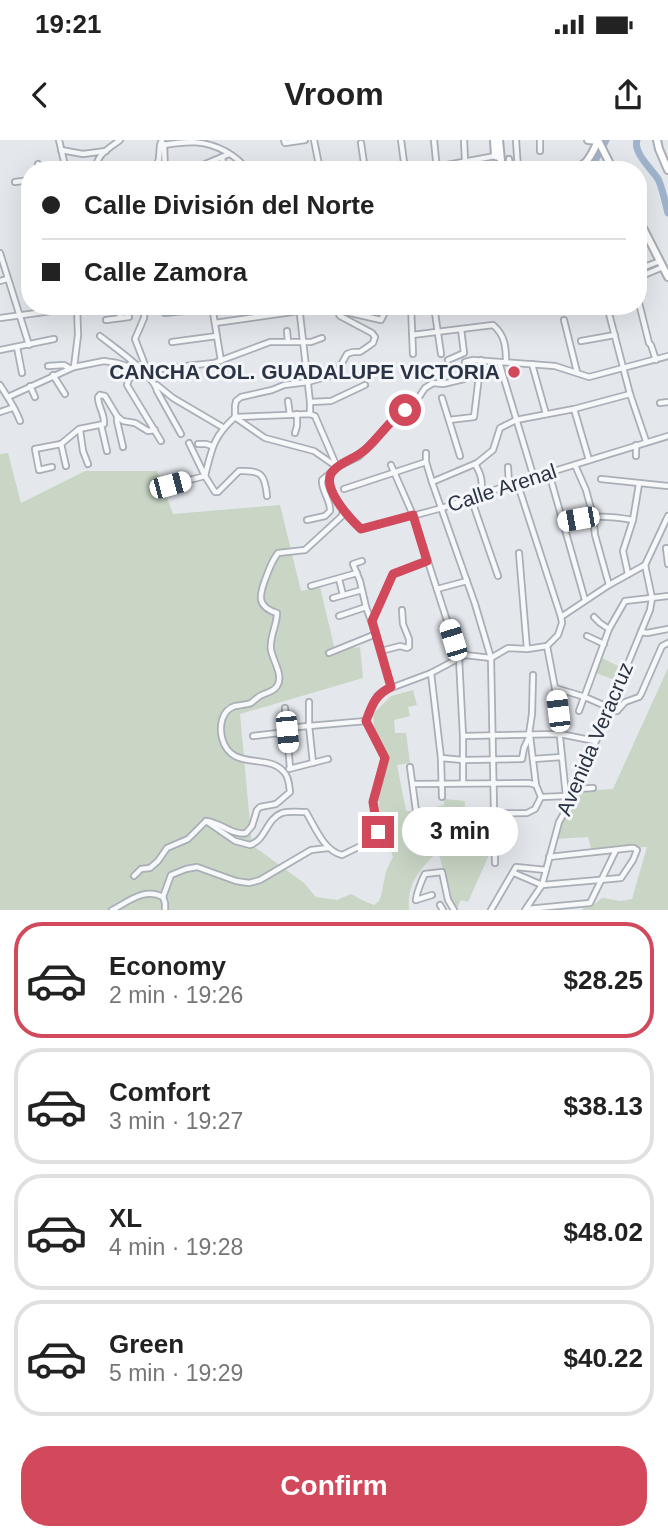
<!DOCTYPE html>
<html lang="en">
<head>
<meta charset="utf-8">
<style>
	:root { --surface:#fff; --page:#f6f6f6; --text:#222; --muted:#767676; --line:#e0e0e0; --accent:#d1495b }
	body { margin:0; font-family:Helvetica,sans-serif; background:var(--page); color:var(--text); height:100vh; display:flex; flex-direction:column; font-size:26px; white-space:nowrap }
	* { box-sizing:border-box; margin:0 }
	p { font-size:23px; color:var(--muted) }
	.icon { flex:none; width:38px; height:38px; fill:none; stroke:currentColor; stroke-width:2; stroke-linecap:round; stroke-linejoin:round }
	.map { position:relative; height:770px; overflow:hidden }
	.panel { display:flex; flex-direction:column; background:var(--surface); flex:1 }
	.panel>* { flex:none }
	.hud { position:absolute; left:21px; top:21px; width:626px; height:154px; border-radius:28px; box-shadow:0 7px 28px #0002; display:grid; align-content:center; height:154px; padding:0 21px; background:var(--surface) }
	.end { position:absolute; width:32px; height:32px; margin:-16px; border:9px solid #d1495b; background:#fff; box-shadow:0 0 0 4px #fff }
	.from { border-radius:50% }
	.bubble { position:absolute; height:49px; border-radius:24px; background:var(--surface); box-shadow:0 7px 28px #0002; font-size:23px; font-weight:700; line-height:49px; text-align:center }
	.car { position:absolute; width:21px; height:42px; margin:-21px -10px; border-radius:9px; box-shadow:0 0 5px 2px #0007; background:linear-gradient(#fff 24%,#345 0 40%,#fff 0 76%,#345 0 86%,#fff 0) }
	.hud b { display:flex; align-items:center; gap:24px; height:66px; font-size:26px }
	.hud b+b { border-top:2px solid var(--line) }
	.hud i { width:18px; height:18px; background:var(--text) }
	ul { padding:12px 0 0; list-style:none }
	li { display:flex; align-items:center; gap:21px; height:116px; margin:0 14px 10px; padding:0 7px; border:4px solid var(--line); border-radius:28px }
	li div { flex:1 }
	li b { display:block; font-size:26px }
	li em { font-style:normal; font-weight:700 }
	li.current { border-color:var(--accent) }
	li>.icon { width:63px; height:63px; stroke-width:1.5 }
	.action { display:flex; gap:14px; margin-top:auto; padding:14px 21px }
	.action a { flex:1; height:80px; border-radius:28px; background:var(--accent); color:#fff; font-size:28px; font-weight:700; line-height:80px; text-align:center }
	.status { display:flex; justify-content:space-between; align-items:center; height:49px; padding:0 35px; background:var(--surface); direction:ltr }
	.status svg { height:19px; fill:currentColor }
	header { display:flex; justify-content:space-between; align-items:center; height:91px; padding:0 21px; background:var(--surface); font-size:32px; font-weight:700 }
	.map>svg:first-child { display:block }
</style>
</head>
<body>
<div class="status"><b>19:21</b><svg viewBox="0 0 49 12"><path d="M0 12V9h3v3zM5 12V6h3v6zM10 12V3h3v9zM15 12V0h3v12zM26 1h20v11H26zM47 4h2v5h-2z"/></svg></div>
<header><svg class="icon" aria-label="back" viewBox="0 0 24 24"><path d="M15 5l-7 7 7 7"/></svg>Vroom<svg class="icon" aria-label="share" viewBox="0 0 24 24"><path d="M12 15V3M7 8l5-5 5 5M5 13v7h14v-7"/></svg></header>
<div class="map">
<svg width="668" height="770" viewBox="0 0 668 770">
	<rect width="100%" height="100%" fill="#e4e7ec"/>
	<g fill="#c9d6c5">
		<path d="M8,313L21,363L85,331H157L173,374L280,365L301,451L320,447L335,510L360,507L363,538L240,574L252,705L304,743L316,757L337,760L351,754L364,761L374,765L379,761L381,756L386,731L393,717L388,703L383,698L378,658L388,616L374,588L373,574L391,556L413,550L417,565L408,567L410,576L394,580L395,593H406L410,623L397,625L406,671H417L444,665V659L465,661L464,675L458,678L457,693L489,715L468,762L461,760L457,768L453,766L438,711C420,729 407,743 409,770H0V314Z"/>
		<path d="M602,518L622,528L617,541L596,533Z"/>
		<path d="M668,528V770H583V768L593,765L602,758L621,761L632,759L647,707L591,708L588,697L553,699L579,651L613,649Z"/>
	</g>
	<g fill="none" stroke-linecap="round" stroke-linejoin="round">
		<g stroke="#9fb4cc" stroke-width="7">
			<path d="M637,0C633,13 651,28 658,39C662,46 666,66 668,73"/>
			<path d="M590,30L606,0"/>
			<path d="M581,169L582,166"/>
		</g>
		<g stroke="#a9aeb7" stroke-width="8">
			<g id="street">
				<path d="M59,0L66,30"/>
				<path d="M284,0L285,3L305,0"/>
				<path d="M314,0L320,30"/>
				<path d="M401,0L405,30"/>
				<path d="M434,0L437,30"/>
				<path d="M464,0L465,21"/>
				<path d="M516,0L518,30"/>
				<path d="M361,3L365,30"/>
				<path d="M164,4L165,30"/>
				<path d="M164,5C188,1 204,0 225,11C234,16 241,21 247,30"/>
				<path d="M61,10L83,14L106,11"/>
				<path d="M540,11V0"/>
				<path d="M222,17L224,30"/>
				<path d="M509,19L510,30"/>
				<path d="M38,24L41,30"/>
				<path d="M96,30C95,15 110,8 120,0"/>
				<path d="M155,30L159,19L160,5L162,0"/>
				<path d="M191,30L229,14"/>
				<path d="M420,30L495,16"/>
				<path d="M15,42L30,40"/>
				<path d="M0,113L29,205"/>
				<path d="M639,129L660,121"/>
				<path d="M639,137L663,127"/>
				<path d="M0,141L7,139"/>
				<path d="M639,163L649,203L651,205L656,220"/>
				<path d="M116,166L121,178"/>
				<path d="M145,166L144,178L135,199L147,230"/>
				<path d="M212,166L221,221"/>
				<path d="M299,166L310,262V274"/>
				<path d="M337,166L342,171L381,180L384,174L373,166"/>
				<path d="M411,166L413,214"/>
				<path d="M434,166L441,214"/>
				<path d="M607,166L630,254L646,301"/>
				<path d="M608,169L618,166"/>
				<path d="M165,173L212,168"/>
				<path d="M0,178L59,170L65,166"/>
				<path d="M106,180L129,177"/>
				<path d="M564,180L577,232"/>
				<path d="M215,183L299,171"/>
				<path d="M287,191L288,202"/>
				<path d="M412,195L493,185C505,195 506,207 506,222"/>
				<path d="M100,196C115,208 153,234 157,251L181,294"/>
				<path d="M581,201L615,195"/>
				<path d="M172,202L217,196"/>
				<path d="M17,207L22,233"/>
				<path d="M0,210L54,199"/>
				<path d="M448,220L464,213L461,189"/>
				<path d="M499,222L534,338"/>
				<path d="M532,224L546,274"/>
				<path d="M48,226L64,225L69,228"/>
				<path d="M74,227L78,195L77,166"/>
				<path d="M142,231L129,239L127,245L161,301"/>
				<path d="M53,235L65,254"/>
				<path d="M0,245C8,258 15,267 20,281"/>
				<path d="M157,245L173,258L224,288"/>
				<path d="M30,246L35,257"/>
				<path d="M100,255L105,256L117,276V281L123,307"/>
				<path d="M8,257L74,227L104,221L117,223L143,231L195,225L214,223L270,202H311L322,198"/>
				<path d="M442,258L460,316"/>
				<path d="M288,261L290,275"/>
				<path d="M310,262L331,261L365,245"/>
				<path d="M660,263L668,262"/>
				<path d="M574,269L589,320"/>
				<path d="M0,272L12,268"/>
				<path d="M118,277L123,281L135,283L148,291L155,290"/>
				<path d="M235,277V266L236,261L241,257L272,250L284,245L308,242L329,236L337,232L347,214L353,212H360L366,208L373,203L375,197L372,193L340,176L334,166"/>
				<path d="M236,278L265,298L314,311L337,327L358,317L374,302L396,276L415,263L425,248L433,243L443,244L464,239L465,236V222L473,220L555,226L589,237L668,216"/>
				<path d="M449,280L474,277L481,220"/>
				<path d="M101,285L107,311"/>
				<path d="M80,290L83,311L88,324"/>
				<path d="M295,293L297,286V274"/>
				<path d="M189,303L205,336L215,352H218L239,331C261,330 265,334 267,356"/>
				<path d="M61,304L66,326"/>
				<path d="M198,304H206L212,306"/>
				<path d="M426,313V322L432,342L475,464L491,518L495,723"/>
				<path d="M636,316V305"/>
				<path d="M475,324C481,334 483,341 481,353"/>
				<path d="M391,325L413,375L459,518L463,596V643"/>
				<path d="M575,325L586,350L593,376L595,395L609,445"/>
				<path d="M52,327L39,330L35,309L61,304L79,289L104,284C105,274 98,267 98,257L100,255"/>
				<path d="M508,327L509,345"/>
				<path d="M549,333L585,460"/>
				<path d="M205,336C212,308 213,297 235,277"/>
				<path d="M601,339L668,346"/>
				<path d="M432,342L477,323L493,310L500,288L516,280L574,269L630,254"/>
				<path d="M170,345L205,336"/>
				<path d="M344,349L426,322"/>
				<path d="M471,358L498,436"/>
				<path d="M345,371L359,388L363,389L442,368L509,345L668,296"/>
				<path d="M307,380L325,376L330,371C331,360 321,351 322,340L328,335"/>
				<path d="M563,381C591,376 605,375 633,380"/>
				<path d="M666,408L668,424"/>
				<path d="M519,413L527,509"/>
				<path d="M362,421L353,424L360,441L366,467L376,494L391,547"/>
				<path d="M645,425L668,376"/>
				<path d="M628,434L623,411L633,380L639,344"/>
				<path d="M339,439L343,455"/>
				<path d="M311,446L357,433"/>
				<path d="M437,449L467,441"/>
				<path d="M333,458L362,450"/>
				<path d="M339,476L366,467"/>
				<path d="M561,477L609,445L645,425"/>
				<path d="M594,477L600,483L609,489"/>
				<path d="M372,481L393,434L427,421"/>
				<path d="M641,492L647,493L668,489"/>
				<path d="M587,496L604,504"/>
				<path d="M547,506L555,548L566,656L573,657"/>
				<path d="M381,511L400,506L407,508L409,507V499L403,484L402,470"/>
				<path d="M329,513L376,494"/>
				<path d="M431,533L441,618L442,657"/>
				<path d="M555,548L585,557L617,571L625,562L639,557L641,554L662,506L668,503"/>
				<path d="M309,562V586L313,623"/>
				<path d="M285,568L290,628"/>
				<path d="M579,571L609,489L625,461L668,456"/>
				<path d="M366,581L372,566L377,556L383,551L431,533L465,515L491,518L508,508L527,509L547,506L558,495L562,483L561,477L517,342"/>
				<path d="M286,588L366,581"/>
				<path d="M529,594L532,574L533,535"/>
				<path d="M253,596L287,592"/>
				<path d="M463,596L560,594L595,601"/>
				<path d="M530,596L536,645L541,657"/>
				<path d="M441,618L463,620L522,619L524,608L530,595"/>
				<path d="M533,619L562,617"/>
				<path d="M410,627L416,671"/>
				<path d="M289,629L328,619"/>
				<path d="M413,644L529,643L536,645"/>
				<path d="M576,649L593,648"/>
				<path d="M541,657L566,656"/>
				<path d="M467,674L527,673L535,669L541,657"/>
				<path d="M206,681C220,682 233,696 246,693L252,686L257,670L260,667L276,664L290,652C289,645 289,637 284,632C267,612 231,632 222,598C219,585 222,570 235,566C240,565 246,565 251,563C255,560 258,556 264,554C269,552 274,551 277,546C284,536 273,521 271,510C269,497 277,486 277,473C257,467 259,456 265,440C269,430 271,422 278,413L305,410L342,376L343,369L332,353L328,344L329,334L337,327L315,276L310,274L235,277"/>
				<path d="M514,733L542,745L621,738L633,720L637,710L634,708H631L549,717"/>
				<path d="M134,736L141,729L150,728L158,721L167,708L188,699L206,681L235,701L250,705C266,700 266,679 282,673C289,671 299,672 306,672C315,687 324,711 342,715L375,699L378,692L373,661L385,617L366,581"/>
				<path d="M163,757L171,735L186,729L197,727L236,741L249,743L260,740L311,710L328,708"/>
				<path d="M416,760C416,755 422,739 425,734L442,732L448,760L454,770"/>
				<path d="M416,760L432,755"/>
				<path d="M440,765L443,770"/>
				<path d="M527,769L590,763L616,710"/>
				<path d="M112,770C128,762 145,747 163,757L165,763V770"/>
				<path d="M491,770L516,727L546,730"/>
				<path d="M525,770L542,745L559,682L573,657L650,470L652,458L645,425"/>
			</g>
		</g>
		<g stroke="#a9aeb7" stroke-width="10">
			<g id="secondary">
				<path d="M494,0L495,16L499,17"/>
				<path d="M499,0L502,30"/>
				<path d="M598,0L613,30"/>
				<path d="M657,0L659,9L668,30"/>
				<path d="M553,30C583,27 585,30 598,1L588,0"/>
				<path d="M639,80L668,137"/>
			</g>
		</g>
		<use href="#street" stroke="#f7f8fa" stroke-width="4.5"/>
		<use href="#secondary" stroke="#fff" stroke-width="6"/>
	</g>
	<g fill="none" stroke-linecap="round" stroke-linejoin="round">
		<path stroke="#d1495b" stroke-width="9" d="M378,692L373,662L385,618L366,581C372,565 375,555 391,547L372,481L393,434L427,421L413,375L361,389C349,378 318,344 334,330C343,321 355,319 366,309C380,296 390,280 405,270"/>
	</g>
	<circle fill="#d1495b" stroke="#f4f6f9" stroke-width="2.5" cx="514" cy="232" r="7"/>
	<g text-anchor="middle" stroke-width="6" stroke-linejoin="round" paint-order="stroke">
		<g font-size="21" font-weight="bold" fill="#2b3445" stroke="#f4f6f9" text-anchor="end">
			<text x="500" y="239">CANCHA COL. GUADALUPE VICTORIA</text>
		</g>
		<g font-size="21" fill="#2b3445" stroke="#f4f6f9">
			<text transform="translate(502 348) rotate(-18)" y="7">Calle Arenal</text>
			<text transform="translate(595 599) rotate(-67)" y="7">Avenida Veracruz</text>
		</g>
	</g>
</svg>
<i class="end from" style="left:405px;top:270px"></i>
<i class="end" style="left:378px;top:692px"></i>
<div class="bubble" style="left:402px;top:667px;width:116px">3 min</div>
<i class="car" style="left:170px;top:345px;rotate:75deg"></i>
<i class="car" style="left:578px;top:379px;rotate:260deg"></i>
<i class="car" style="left:453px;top:500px;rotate:343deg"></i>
<i class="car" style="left:558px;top:571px;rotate:353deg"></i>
<i class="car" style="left:287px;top:592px;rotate:175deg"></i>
<div class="hud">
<b><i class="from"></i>Calle División del Norte</b>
<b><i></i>Calle Zamora</b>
</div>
</div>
<section class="panel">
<ul>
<li class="current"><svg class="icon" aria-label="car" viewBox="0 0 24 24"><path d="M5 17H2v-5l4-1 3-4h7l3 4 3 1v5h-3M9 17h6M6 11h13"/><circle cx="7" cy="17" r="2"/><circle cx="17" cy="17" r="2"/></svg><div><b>Economy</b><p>2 min · 19:26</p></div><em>$28.25</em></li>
<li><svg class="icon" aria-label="car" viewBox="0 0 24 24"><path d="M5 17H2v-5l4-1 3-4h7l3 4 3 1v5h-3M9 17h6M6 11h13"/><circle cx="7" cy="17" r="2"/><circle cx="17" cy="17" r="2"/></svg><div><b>Comfort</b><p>3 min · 19:27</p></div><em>$38.13</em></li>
<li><svg class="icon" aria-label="car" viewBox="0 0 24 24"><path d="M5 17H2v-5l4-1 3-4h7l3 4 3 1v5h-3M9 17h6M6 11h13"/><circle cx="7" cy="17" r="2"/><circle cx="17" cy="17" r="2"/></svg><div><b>XL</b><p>4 min · 19:28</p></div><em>$48.02</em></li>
<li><svg class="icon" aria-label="car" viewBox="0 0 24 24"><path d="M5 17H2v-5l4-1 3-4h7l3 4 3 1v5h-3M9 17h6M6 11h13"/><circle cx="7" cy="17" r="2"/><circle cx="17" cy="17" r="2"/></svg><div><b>Green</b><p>5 min · 19:29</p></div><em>$40.22</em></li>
</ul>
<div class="action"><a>Confirm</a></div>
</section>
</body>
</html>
